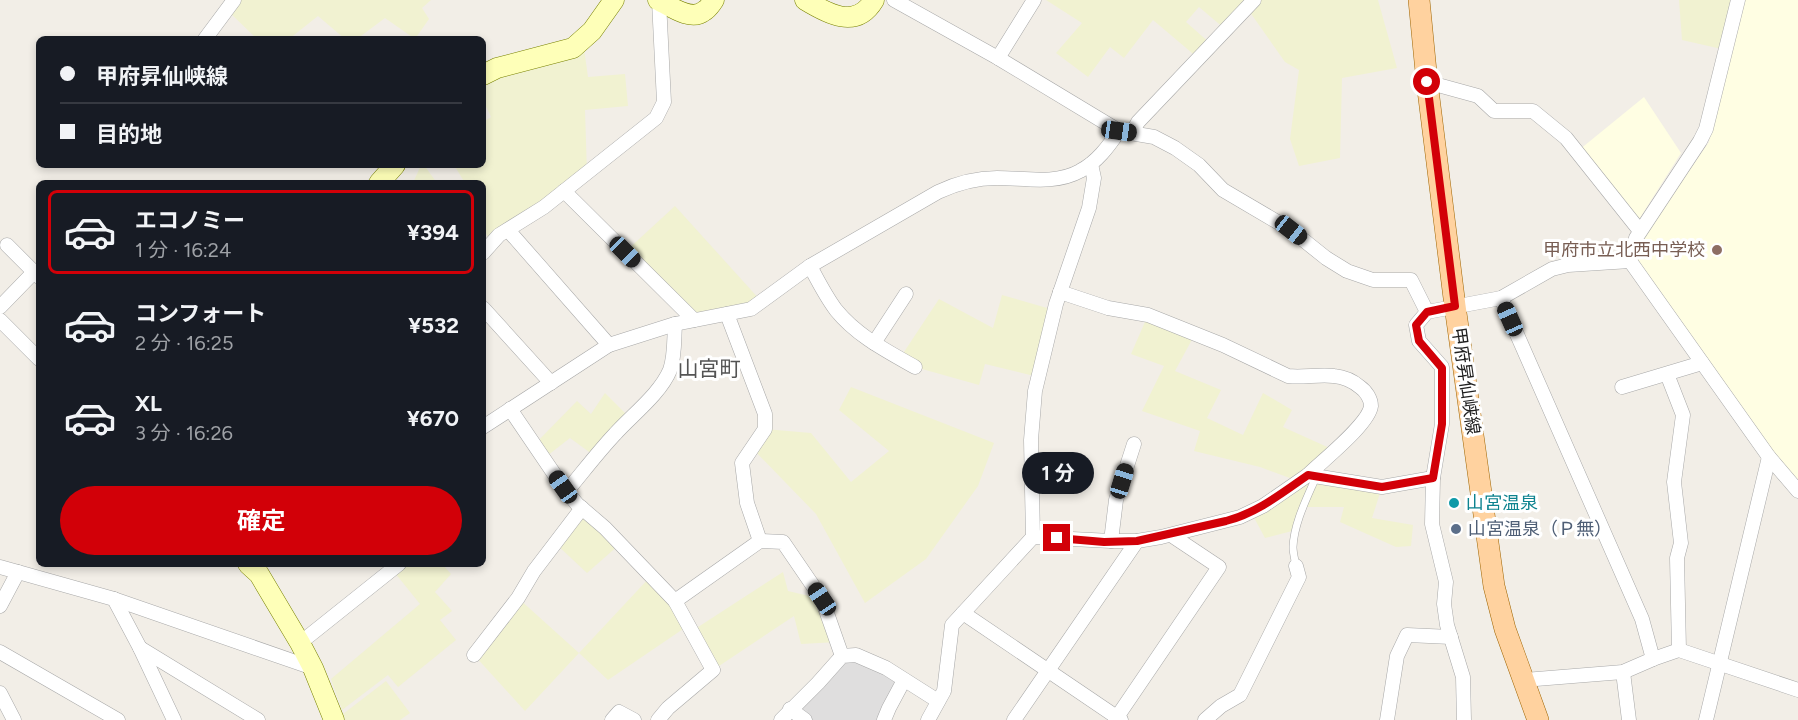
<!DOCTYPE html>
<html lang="ja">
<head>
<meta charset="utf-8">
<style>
	:root { --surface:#171b24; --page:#242831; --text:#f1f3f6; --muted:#9ea1a6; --line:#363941; --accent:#d20008 }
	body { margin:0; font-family:Figtree,"Noto Sans JP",sans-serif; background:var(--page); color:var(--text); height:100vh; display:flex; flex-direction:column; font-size:22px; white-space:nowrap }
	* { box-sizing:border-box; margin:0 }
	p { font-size:20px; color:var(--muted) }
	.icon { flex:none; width:33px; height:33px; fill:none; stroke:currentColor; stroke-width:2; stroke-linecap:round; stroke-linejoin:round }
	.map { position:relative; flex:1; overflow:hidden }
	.drawer { position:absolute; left:36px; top:180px; width:450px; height:387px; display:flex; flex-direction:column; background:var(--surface); border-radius:9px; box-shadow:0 3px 9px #0003 }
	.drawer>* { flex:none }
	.banner { position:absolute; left:36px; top:36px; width:450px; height:132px; border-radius:9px; box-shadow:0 3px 9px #0003; display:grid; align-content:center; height:132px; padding:0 24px; background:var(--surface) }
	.end { position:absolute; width:27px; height:27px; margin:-14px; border:8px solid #d20008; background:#fff; box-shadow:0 0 0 3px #fff }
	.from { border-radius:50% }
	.bubble { position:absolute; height:42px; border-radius:21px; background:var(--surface); box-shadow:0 3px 9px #0003; font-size:20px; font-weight:700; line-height:42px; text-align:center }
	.car { position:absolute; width:18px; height:36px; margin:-18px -9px; border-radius:8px; box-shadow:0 0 4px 2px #0007; background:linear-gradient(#222 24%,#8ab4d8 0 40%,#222 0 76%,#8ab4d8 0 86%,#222 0) }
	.banner b { display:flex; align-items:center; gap:21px; height:57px; font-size:22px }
	.banner b+b { border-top:2px solid var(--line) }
	.banner i { width:15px; height:15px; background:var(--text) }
	ul { padding:10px 0 0; list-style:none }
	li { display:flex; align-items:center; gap:18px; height:84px; margin:0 12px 9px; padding:0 12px; border:3px solid transparent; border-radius:9px }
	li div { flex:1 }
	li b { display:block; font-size:22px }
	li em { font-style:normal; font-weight:700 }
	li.selected { border-color:var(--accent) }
	li>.icon { width:54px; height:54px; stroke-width:1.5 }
	.primary-button { display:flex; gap:12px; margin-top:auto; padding:12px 24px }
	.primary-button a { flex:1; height:69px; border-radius:36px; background:var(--accent); color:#fff; font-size:24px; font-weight:700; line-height:69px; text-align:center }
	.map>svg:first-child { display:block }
</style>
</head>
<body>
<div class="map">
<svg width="1798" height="720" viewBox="0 0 1798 720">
	<rect width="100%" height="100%" fill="#f2eee7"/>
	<path fill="#dfdede" d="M842,656L904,680L884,720H780Z"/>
	<g fill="#fffee3">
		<path d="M1745,0H1798V491L1630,261L1642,239L1709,142L1718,92Z"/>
		<path d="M1644,97L1681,153L1638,221L1579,150Z"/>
	</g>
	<g fill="#f1f2d1">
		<path d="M234,0H431L422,8L429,19L415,39L385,18L357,39H345L318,16L289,39H257L227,10Z"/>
		<path d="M1046,0H1378L1397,68L1342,78L1340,158L1299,166L1290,139L1299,70L1285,62L1247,8L1225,29L1199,7L1186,22L1211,44L1198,58L1153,20L1124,58L1110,47L1088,77L1056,53L1082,23Z"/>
		<path d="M1679,0H1738L1726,50L1682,40Z"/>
		<path d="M583,41L588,77L625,74L628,106L585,110L587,173L492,243L483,229V183H465L454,165H483V122L491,117L483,100V75Z"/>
		<path d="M421,165H424L437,183H413Z"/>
		<path d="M675,206L761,301L694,320L625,252Z"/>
		<path d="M1002,295L1054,310L1038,377L985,364L979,385L915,367L900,358L939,299L993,328Z"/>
		<path d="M1148,315L1195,334L1175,371L1221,390L1207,418L1243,435L1263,393L1292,410L1283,427L1334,450L1309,474L1382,487L1372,518L1413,525L1411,546L1396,547L1340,522L1344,507H1305L1296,530L1265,538L1251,512L1298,481L1260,467L1194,451L1200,431L1142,411L1164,366L1131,354Z"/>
		<path d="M851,387L994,443L978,486L926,559L865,603L816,514L752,448L765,429L811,433L851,482L889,451L839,410Z"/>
		<path d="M605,393L631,419L596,457L570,438L543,459L534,445L577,401L591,414Z"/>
		<path d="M582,508L620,544L587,573L555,543Z"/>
		<path d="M406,564H442L451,574L435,592L452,611L440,620L456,640L398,687L388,675L342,710L331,679L420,604L395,573Z"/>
		<path d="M783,572L788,591L822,599L837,642L801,644L794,616L713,670L692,631Z"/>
		<path d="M651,576L689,625L608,680L579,653L525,711L474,655L518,598L579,653Z"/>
		<path d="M386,681L410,713L400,720H345L343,714Z"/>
	</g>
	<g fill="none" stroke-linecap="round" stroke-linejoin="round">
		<g stroke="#a8a8a8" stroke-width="8">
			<path id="lane" d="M1296,566C1295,560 1293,553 1293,547C1294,523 1307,498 1316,477"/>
		</g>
		<g stroke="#a8a8a8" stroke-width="15">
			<g id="street">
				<path d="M894,0L998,58L1119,131L1154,137L1175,148L1199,165L1223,190L1291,230L1326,258L1347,271L1373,280H1411L1427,312"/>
				<path d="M205,39L234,0"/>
				<path d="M998,58L1034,0"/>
				<path d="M1427,82L1478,96L1494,111H1533L1566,138L1640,231"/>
				<path d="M1132,133L1138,122L1254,0"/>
				<path d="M564,191L694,320"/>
				<path d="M508,230L609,345"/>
				<path d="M7,245L39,277"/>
				<path d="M483,253L499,235L544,207L656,118L664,102L659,1"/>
				<path d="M1630,261L1636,238L1700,141L1706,129L1738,0"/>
				<path d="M810,266C818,281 826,297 836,310C857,336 887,351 915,367"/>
				<path d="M1060,292L1108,308L1148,315L1223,345L1288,376C1303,378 1319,374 1334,376C1344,377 1353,381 1360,387C1366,391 1371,399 1371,406C1369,424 1322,461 1308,475"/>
				<path d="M1501,298L1642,619L1653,659"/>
				<path d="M0,307L34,272"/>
				<path d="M483,308L551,383"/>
				<path d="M727,314L765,414V429L742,463L747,503L760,541"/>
				<path d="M0,320L39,359"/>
				<path d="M874,343L906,294"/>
				<path d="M1667,374L1683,415L1674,482L1681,543L1677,558L1679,650"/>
				<path d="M1622,387L1702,363"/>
				<path d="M510,409L563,487L577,504L605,528L675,601L713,670L668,708L658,720"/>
				<path d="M483,427L609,345L675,324L751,309L810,266L938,192C957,183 976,178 997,178C1024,178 1055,185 1080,171C1097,162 1108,147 1119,131"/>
				<path d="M567,491C583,472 598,452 615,434C632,415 660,394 670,370C675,356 674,339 675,324"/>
				<path d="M1033,537L1031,440L1035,391L1056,304L1089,208L1094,178L1091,164"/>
				<path d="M1111,541L1116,500L1134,444"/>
				<path d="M0,567L114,599L313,668"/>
				<path d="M114,599L140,648L174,720"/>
				<path d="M675,601L760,541L783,542L822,599L842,656"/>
				<path d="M0,606L18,572"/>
				<path d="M963,613L1121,720"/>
				<path d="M300,643L399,564"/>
				<path d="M140,648L258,720"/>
				<path d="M0,652L118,720"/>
				<path d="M474,655L518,598L534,571L582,508"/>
				<path d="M1623,672L1629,720"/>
				<path d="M1523,680L1623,672L1653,659L1679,650L1798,690"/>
				<path d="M0,693L14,720"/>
				<path d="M790,709L805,720"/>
				<path d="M612,720L619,712L634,720"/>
				<path d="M781,720L818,683L842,656L856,655L886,668L938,701"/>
				<path d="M884,720L889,708L904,680"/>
				<path d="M928,720L944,691L952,625L1033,537L1111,541H1137L1161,537L1240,517L1263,506L1308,475L1382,487L1433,478"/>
				<path d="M1014,720L1137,541"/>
				<path d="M1115,720L1219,567L1171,535"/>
				<path d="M1205,720L1221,706L1240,695L1299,577L1296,566"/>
				<path d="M1387,720L1397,656L1407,635L1451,637"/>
				<path d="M1464,720L1463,677L1447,625L1444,604L1446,582L1432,524L1433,478L1442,424V367L1419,341L1416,325L1427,312L1501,298L1552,269L1568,265L1630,261L1769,457L1798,491"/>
				<path d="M1706,720L1769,457"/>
			</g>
		</g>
		<g stroke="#778000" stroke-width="21">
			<g id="secondary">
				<path d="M658,0C670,6 691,22 704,11C708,9 711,4 714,0"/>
				<path d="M805,0C828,14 856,30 874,0"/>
				<path d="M483,75L497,68L573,48L592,31L614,0"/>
				<path d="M379,183L395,165"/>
				<path d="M248,564L259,574L300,643L313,668L334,720"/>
			</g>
		</g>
		<g stroke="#9e6400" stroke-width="22">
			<path id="primary" d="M1419,0L1427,82L1455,306L1494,586L1505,629L1538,720"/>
		</g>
		<use href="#lane" stroke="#fff" stroke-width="7"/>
		<use href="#street" stroke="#fff" stroke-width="14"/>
		<use href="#secondary" stroke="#feffb8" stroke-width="20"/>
		<use href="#primary" stroke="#ffd29f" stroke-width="21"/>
	</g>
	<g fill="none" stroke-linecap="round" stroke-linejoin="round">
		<path stroke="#d20008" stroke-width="8" d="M1057,538L1104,542L1137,541L1226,521C1257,513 1282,493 1308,475L1382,487L1433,478L1442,424V368L1419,341L1416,325L1427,312L1455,306L1427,82"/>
	</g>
	<circle fill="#8d6e63" stroke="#fff" stroke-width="2" cx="1717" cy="250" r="6"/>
	<circle fill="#0f9aa8" stroke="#fff" stroke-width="2" cx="1454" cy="503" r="6"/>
	<circle fill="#5c6f8a" stroke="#fff" stroke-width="2" cx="1456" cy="529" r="6"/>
	<g text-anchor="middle" stroke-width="6" stroke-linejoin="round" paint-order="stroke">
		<g font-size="18" fill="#785e54" stroke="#fff" text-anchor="end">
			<text x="1705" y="256">甲府市立北西中学校</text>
		</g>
		<g font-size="18" fill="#212121" stroke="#fff">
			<text transform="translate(1466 381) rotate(82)" y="6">甲府昇仙峡線</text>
		</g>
		<g font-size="18" fill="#0d838f" stroke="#fff" text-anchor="start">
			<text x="1466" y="509">山宮温泉</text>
		</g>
		<g font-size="18" fill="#4e5e75" stroke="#fff" text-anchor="start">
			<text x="1468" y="535">山宮温泉（Ｐ無）</text>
		</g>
		<g font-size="21" fill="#545454" stroke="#fff">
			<text x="709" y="376">山宮町</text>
		</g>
	</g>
</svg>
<i class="end from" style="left:1427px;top:82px"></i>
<i class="end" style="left:1057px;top:538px"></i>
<div class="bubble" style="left:1022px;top:452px;width:72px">1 分</div>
<i class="car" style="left:1119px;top:131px;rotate:98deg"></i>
<i class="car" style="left:1291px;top:230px;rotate:128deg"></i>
<i class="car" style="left:625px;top:252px;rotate:135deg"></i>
<i class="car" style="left:1510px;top:319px;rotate:336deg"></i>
<i class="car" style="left:1122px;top:481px;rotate:17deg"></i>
<i class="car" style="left:563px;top:487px;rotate:325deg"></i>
<i class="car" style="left:822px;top:599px;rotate:326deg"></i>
<div class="banner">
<b><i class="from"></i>甲府昇仙峡線</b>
<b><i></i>目的地</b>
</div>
<section class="drawer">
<ul>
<li class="selected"><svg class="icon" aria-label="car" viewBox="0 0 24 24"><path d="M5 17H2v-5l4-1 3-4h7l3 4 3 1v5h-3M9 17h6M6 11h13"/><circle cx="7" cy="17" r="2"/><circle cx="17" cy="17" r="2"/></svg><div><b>エコノミー</b><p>1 分 · 16:24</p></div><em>¥394</em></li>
<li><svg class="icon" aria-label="car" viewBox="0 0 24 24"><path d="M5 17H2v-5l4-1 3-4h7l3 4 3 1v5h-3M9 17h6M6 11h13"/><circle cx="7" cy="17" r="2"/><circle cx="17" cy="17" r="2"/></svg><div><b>コンフォート</b><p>2 分 · 16:25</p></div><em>¥532</em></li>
<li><svg class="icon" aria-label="car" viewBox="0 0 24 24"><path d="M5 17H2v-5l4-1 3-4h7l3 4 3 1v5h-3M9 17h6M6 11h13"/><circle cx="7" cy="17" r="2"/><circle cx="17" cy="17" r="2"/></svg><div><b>XL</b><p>3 分 · 16:26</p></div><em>¥670</em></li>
</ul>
<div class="primary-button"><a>確定</a></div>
</section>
</div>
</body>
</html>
